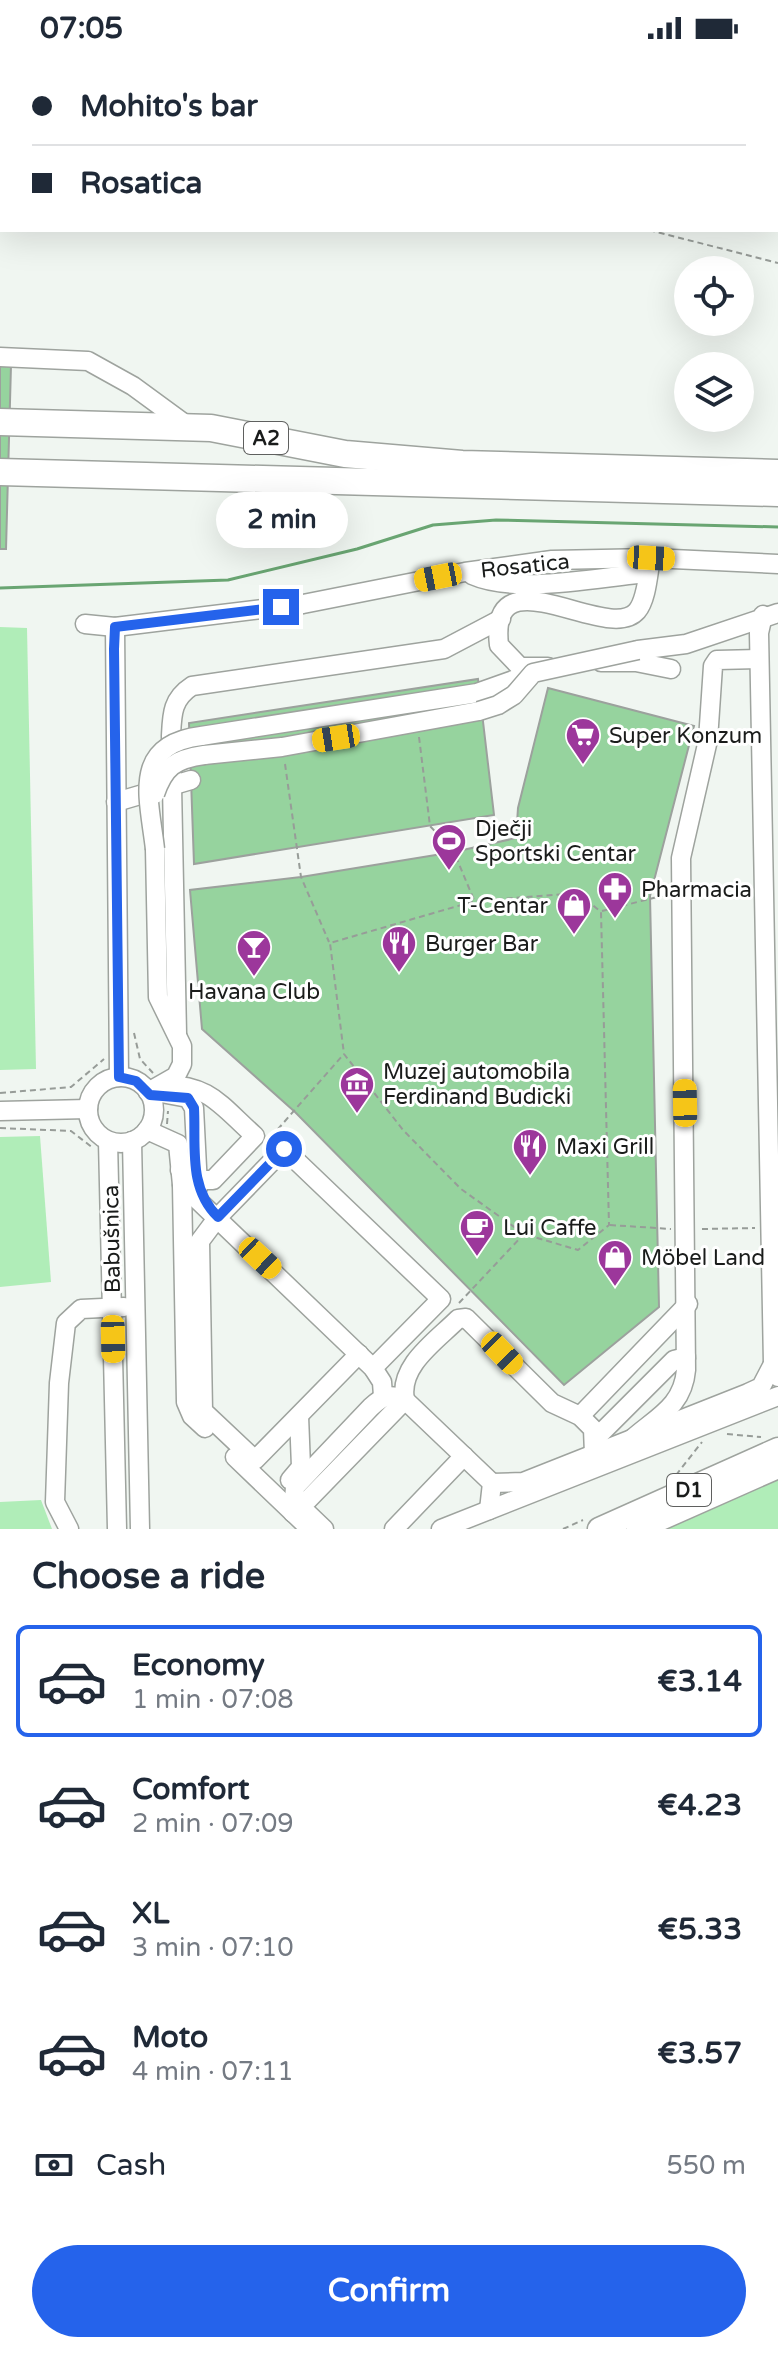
<!DOCTYPE html>
<html lang="en">
<head>
<meta charset="utf-8">
<style>
	:root { --surface:#fff; --page:#f6f6f7; --text:#1f2937; --muted:#747a83; --line:#e0e1e3; --accent:#2563eb }
	body { margin:0; font-family:"Varela Round",sans-serif; background:var(--page); color:var(--text); height:100vh; display:flex; flex-direction:column; font-size:30px; white-space:nowrap }
	* { box-sizing:border-box; margin:0 }
	p { font-size:26px; color:var(--muted) }
	.icon { flex:none; width:44px; height:44px; fill:none; stroke:currentColor; stroke-width:2; stroke-linecap:round; stroke-linejoin:round }
	.map { position:relative; height:1473px; overflow:hidden }
	.sheet { display:flex; flex-direction:column; background:var(--surface); flex:1 }
	.sheet>* { flex:none }
	.hud { position:absolute; left:0px; top:0px; width:778px; height:176px; box-shadow:0 8px 32px #0002; display:grid; align-content:center; height:176px; padding:0 32px; background:var(--surface) }
	.controls { position:absolute; left:674px; top:200px; display:grid; gap:16px }
	.controls a { display:grid; place-items:center; width:80px; height:80px; border-radius:50%; background:var(--surface); box-shadow:0 8px 32px #0002; font-size:40px }
	.end { position:absolute; width:36px; height:36px; margin:-18px; border:10px solid #2563eb; background:#fff; box-shadow:0 0 0 4px #fff }
	.from { border-radius:50% }
	.bubble { position:absolute; height:56px; border-radius:28px; background:var(--surface); box-shadow:0 8px 32px #0002; font-size:26px; font-weight:700; line-height:56px; text-align:center }
	.car { position:absolute; width:24px; height:48px; margin:-24px -12px; border-radius:10px; box-shadow:0 0 6px 2px #0007; background:linear-gradient(#f5c518 24%,#345 0 40%,#f5c518 0 76%,#345 0 86%,#f5c518 0) }
	.hud b { display:flex; align-items:center; gap:28px; height:76px; font-size:30px }
	.hud b+b { border-top:2px solid var(--line) }
	.hud i { width:20px; height:20px; background:var(--text) }
	ul { padding:0; list-style:none }
	li { display:flex; align-items:center; gap:24px; height:112px; margin:0 16px 12px; padding:0 16px; border:4px solid transparent; border-radius:12px }
	li div { flex:1 }
	li b { display:block; font-size:30px }
	li em { font-style:normal; font-weight:700 }
	li.current { border-color:var(--accent) }
	li>.icon { width:72px; height:72px; stroke-width:1.5 }
	h2 { padding:0 32px; font-size:36px; line-height:96px }
	.pay { display:flex; align-items:center; gap:20px; height:88px; padding:0 32px; font-size:30px }
	.pay p { margin-inline-start:auto }
	.cta { display:flex; gap:16px; margin-top:auto; padding:16px 32px }
	.cta a { flex:1; height:92px; border-radius:48px; background:var(--accent); color:#fff; font-size:32px; font-weight:700; line-height:92px; text-align:center }
	.status { display:flex; justify-content:space-between; align-items:center; height:56px; padding:0 40px; background:var(--surface); direction:ltr }
	.status svg { height:22px; fill:currentColor }
	.map>svg:first-child { display:block }
</style>
</head>
<body>
<div class="status"><b>07:05</b><svg viewBox="0 0 49 12"><path d="M0 12V9h3v3zM5 12V6h3v6zM10 12V3h3v9zM15 12V0h3v12zM26 1h20v11H26zM47 4h2v5h-2z"/></svg></div>
<div class="map">
<svg width="778" height="1473" viewBox="0 0 778 1473">
	<rect width="100%" height="100%" fill="#f0f6f1"/>
	<g fill="#b0edb8">
		<path d="M0,571L27,572L36,1013L0,1014Z"/>
		<path d="M40,1080L51,1226L0,1231V1081Z"/>
		<path d="M778,1418V1473H653Z"/>
		<path d="M41,1444L52,1473H0V1446Z"/>
	</g>
	<g fill="none" stroke-linecap="round" stroke-linejoin="round">
		<path stroke="#69a572" stroke-width="3" d="M0,532L228,524L357,493L433,469L496,464L778,471"/>
	</g>
	<g fill="#96d39e" stroke="#9ca19d" stroke-width="2">
		<path d="M0,309H11L6,493H0Z"/>
		<path d="M478,623L494,759L194,808L189,667Z"/>
		<path d="M548,632L694,670L650,840L659,1251L564,1329L295,1056L202,973L190,834L301,821L454,796L516,782L518,752Z"/>
	</g>
	<g fill="none" stroke-linecap="round" stroke-linejoin="round">
		<g stroke="#9ea39e" stroke-width="21">
			<g id="minor">
				<path d="M0,301L88,305L133,330L189,371"/>
				<path d="M472,519C517,539 599,521 648,517"/>
				<path d="M763,559L759,577L773,1308L778,1321"/>
				<path d="M85,568L115,571L303,548L465,516L552,504L651,502L778,508"/>
				<path d="M115,571L119,1021"/>
				<path d="M638,594L686,588L778,557"/>
				<path d="M601,606H636L671,613"/>
				<path d="M548,611H520L499,589C488,493 608,589 637,555C647,543 648,517 651,502"/>
				<path d="M201,680L477,637L533,617"/>
				<path d="M204,699L282,691L479,655"/>
				<path d="M116,746L191,724"/>
				<path d="M177,978L171,680C172,658 172,643 192,630L444,593L501,563"/>
				<circle cx="121" cy="1054" r="33"/>
				<path d="M162,1029C210,1028 221,1050 255,1080L213,1124H197L180,1114"/>
				<path d="M148,1036L176,1020L182,1008V990L158,941L155,793"/>
				<path d="M161,1037L188,1042L194,1052L198,1131"/>
				<path d="M0,1055L88,1053"/>
				<path d="M147,1074L178,1088L182,1129L186,1346L192,1360L205,1372"/>
				<path d="M108,1085L117,1473"/>
				<path d="M132,1085L140,1473"/>
				<path d="M182,1129L373,1312L382,1326L383,1340"/>
				<path d="M359,1298L255,1404L203,1355L200,1185L218,1161L284,1093L441,1243L373,1312"/>
				<path d="M580,1360L688,1248"/>
				<path d="M595,1383L674,1304L686,1301"/>
				<path d="M632,1383C657,1361 683,1350 686,1314L681,802L708,684L713,610L717,604L759,603"/>
				<path d="M235,1401L306,1469"/>
				<path d="M290,1424L301,1411L299,1360"/>
				<path d="M492,1427L523,1426L748,1337L761,1331L773,1308"/>
				<path d="M293,1457L295,1431L371,1351C383,1340 389,1337 405,1344L492,1427L489,1454"/>
				<path d="M69,1473L55,1446L59,1327L66,1267L81,1253L124,1251"/>
				<path d="M324,1473L301,1451L405,1344C398,1310 436,1285 458,1263L466,1262L552,1347L580,1360L593,1373L594,1398"/>
				<path d="M394,1473L464,1400"/>
				<path d="M441,1473L778,1340"/>
			</g>
		</g>
		<g stroke="#9ea39e" stroke-width="25">
			<g id="major">
				<path d="M599,1473L778,1393"/>
				<path d="M638,1473L778,1411"/>
			</g>
		</g>
		<g stroke="#9ea39e" stroke-width="29">
			<g id="highway">
				<path d="M0,366L211,372L345,398L462,408L778,417"/>
				<path d="M0,416L778,437"/>
			</g>
		</g>
		<g stroke="#979c98" stroke-width="2" stroke-dasharray="6 4" stroke-linecap="butt">
			<path d="M270,0L271,2"/>
			<path d="M0,23L2,24"/>
			<path d="M649,174L778,207"/>
			<path d="M419,681L430,770L454,796L474,844"/>
			<path d="M285,708L301,821L329,886"/>
			<path d="M578,837L601,856L609,1169L578,1194L524,1178L461,1133L403,1074L344,998L330,887L475,845Z"/>
			<path d="M696,838L749,837"/>
			<path d="M602,855L665,839"/>
			<path d="M134,977L140,1003L153,1017"/>
			<path d="M0,1037L71,1031L104,1003"/>
			<path d="M167,1068L168,1055"/>
			<path d="M0,1072L71,1075L93,1092"/>
			<path d="M271,1081L343,999"/>
			<path d="M610,1169L671,1173"/>
			<path d="M702,1173L755,1172"/>
			<path d="M459,1247L523,1179"/>
			<path d="M727,1378L761,1381"/>
			<path d="M676,1419L702,1386"/>
			<path d="M563,1473L583,1464"/>
		</g>
		<use href="#minor" stroke="#fff" stroke-width="18"/>
		<use href="#major" stroke="#fff" stroke-width="22"/>
		<use href="#highway" stroke="#fff" stroke-width="26"/>
		<g stroke="#9ea39e" stroke-width="21" stroke-linecap="butt">
			<g id="minor-bridge">
				<path d="M479,655L498,649L514,639L533,617L638,594"/>
				<path d="M155,738C164,711 175,703 204,699"/>
				<path d="M155,793C149,741 131,689 201,680"/>
			</g>
		</g>
		<use href="#minor-bridge" stroke="#fff" stroke-width="18"/>
	</g>
	<g fill="none" stroke-linecap="round" stroke-linejoin="round">
		<path stroke="#2563eb" stroke-width="10" d="M281,551L115,571L114,593L119,1021L136,1025L150,1039L188,1042L194,1052C196,1090 188,1132 218,1161L284,1093"/>
	</g>
	<defs>
		<g id="supermarket-pin" transform="scale(1.8)"><path d="M0 17L-7.5 6A9.5 9.5 0 1 1 7.5 6Z" fill="#9c379b" stroke="#fff"/><path d="M-6-5.5h2.5l.6 2H6L4.5 2H-2.5L-4.4-4H-6ZM-1.5 3.2a1.3 1.3 0 1 0 .1 0ZM3 3.2a1.3 1.3 0 1 0 .1 0Z" fill="#fff"/></g>
		<g id="stadium-pin" transform="scale(1.8)"><path d="M0 17L-7.5 6A9.5 9.5 0 1 1 7.5 6Z" fill="#9c379b" stroke="#fff"/><path d="M0-5a6.5 5 0 1 0 0 10a6.5 5 0 1 0 0-10ZM-3.5-1.8h7v3.6h-7Z" fill="#fff"/></g>
		<g id="pharmacy-pin" transform="scale(1.8)"><path d="M0 17L-7.5 6A9.5 9.5 0 1 1 7.5 6Z" fill="#9c379b" stroke="#fff"/><path d="M-2-6h4v4h4v4h-4v4h-4v-4h-4v-4h4Z" fill="#fff"/></g>
		<g id="shop-pin" transform="scale(1.8)"><path d="M0 17L-7.5 6A9.5 9.5 0 1 1 7.5 6Z" fill="#9c379b" stroke="#fff"/><path d="M-5-2.5h2.3a2.7 3.5 0 0 1 5.4 0H5L5.5 6h-11ZM-1.5-2.5h3a1.5 2.3 0 0 0-3 0Z" fill="#fff"/></g>
		<g id="restaurant-pin" transform="scale(1.8)"><path d="M0 17L-7.5 6A9.5 9.5 0 1 1 7.5 6Z" fill="#9c379b" stroke="#fff"/><path d="M-5-6h1v4h1v-4h1v4h1v-4h1v5L-1.5 .5V6h-2V.5L-5-1ZM5-6V6H3V1.5H1.5Q1.5-4 5-6Z" fill="#fff"/></g>
		<g id="bar-pin" transform="scale(1.8)"><path d="M0 17L-7.5 6A9.5 9.5 0 1 1 7.5 6Z" fill="#9c379b" stroke="#fff"/><path d="M-6-5H6L.8 .8V4.5H3.5V6h-7V4.5H-.8V.8Z" fill="#fff"/></g>
		<g id="museum-pin" transform="scale(1.8)"><path d="M0 17L-7.5 6A9.5 9.5 0 1 1 7.5 6Z" fill="#9c379b" stroke="#fff"/><path d="M0-6L6-3V-2H-6V-3ZM-5-1h2V3h-2ZM-1-1h2V3h-2ZM3-1h2V3H3ZM-6 4H6V6H-6Z" fill="#fff"/></g>
		<g id="cafe-pin" transform="scale(1.8)"><path d="M0 17L-7.5 6A9.5 9.5 0 1 1 7.5 6Z" fill="#9c379b" stroke="#fff"/><path d="M-5.5-4.5H6V0H3Q3 3.5 0 3.5H-2.5Q-5.5 3.5-5.5 0ZM3-3.2v2h1.7v-2ZM-6 4.5H4V6H-6Z" fill="#fff"/></g>
	</defs>
	<g fill-rule="evenodd">
		<use href="#supermarket-pin" x="583" y="679"/>
		<use href="#stadium-pin" x="449" y="785"/>
		<use href="#pharmacy-pin" x="615" y="833"/>
		<use href="#shop-pin" x="574" y="849"/>
		<use href="#restaurant-pin" x="399" y="887"/>
		<use href="#bar-pin" x="254" y="891"/>
		<use href="#museum-pin" x="357" y="1028"/>
		<use href="#restaurant-pin" x="530" y="1090"/>
		<use href="#cafe-pin" x="477" y="1171"/>
		<use href="#shop-pin" x="615" y="1201"/>
	</g>
	<g text-anchor="middle" stroke-width="6" stroke-linejoin="round" paint-order="stroke">
		<g fill="#fff" stroke="#5f605f" stroke-width="2">
			<rect x="244" y="366" width="44" height="32" rx="6"/>
			<rect x="667" y="1418" width="44" height="32" rx="6"/>
		</g>
		<g font-size="20" font-weight="bold" fill="#1a1c1b">
			<text x="266" y="389">A2</text>
			<text x="689" y="1441">D1</text>
		</g>
		<g font-size="22" fill="#1a1c1b" stroke="#fff">
			<text transform="translate(525 509) rotate(-6)" y="8">Rosatica</text>
			<text transform="translate(111 1183) rotate(-91)" y="8">Babušnica</text>
		</g>
		<g font-size="22" fill="#1a1c1b" stroke="#fff" text-anchor="start">
			<text x="609" y="687">Super Konzum</text>
			<text x="475" y="780">Dječji<tspan x="475" dy="25">Sportski Centar</tspan></text>
			<text x="641" y="841">Pharmacia</text>
			<text x="548" y="857" text-anchor="end">T-Centar</text>
			<text x="425" y="895">Burger Bar</text>
			<text x="254" y="943" text-anchor="middle">Havana Club</text>
			<text x="383" y="1023">Muzej automobila<tspan x="383" dy="25">Ferdinand Budicki</tspan></text>
			<text x="556" y="1098">Maxi Grill</text>
			<text x="503" y="1179">Lui Caffe</text>
			<text x="641" y="1209">Möbel Land</text>
		</g>
	</g>
</svg>
<div class="controls">
<a><svg class="icon" aria-label="locate" viewBox="0 0 24 24"><circle cx="12" cy="12" r="6"/><path d="M12 2v4M12 18v4M2 12h4M18 12h4"/></svg></a>
<a><svg class="icon" aria-label="layers" viewBox="0 0 24 24"><path d="M12 4l9 5-9 5-9-5zM3 14l9 5 9-5"/></svg></a>
</div>
<i class="end from" style="left:284px;top:1093px"></i>
<i class="end" style="left:281px;top:551px"></i>
<div class="bubble" style="left:216px;top:436px;width:132px">2 min</div>
<i class="car" style="left:651px;top:502px;rotate:93deg"></i>
<i class="car" style="left:438px;top:521px;rotate:259deg"></i>
<i class="car" style="left:336px;top:682px;rotate:261deg"></i>
<i class="car" style="left:685px;top:1047px;rotate:359deg"></i>
<i class="car" style="left:260px;top:1202px;rotate:133deg"></i>
<i class="car" style="left:113px;top:1283px;rotate:179deg"></i>
<i class="car" style="left:502px;top:1297px;rotate:136deg"></i>
<div class="hud">
<b><i class="from"></i>Mohito's bar</b>
<b><i></i>Rosatica</b>
</div>
</div>
<section class="sheet">
<h2>Choose a ride</h2>
<ul>
<li class="current"><svg class="icon" aria-label="car" viewBox="0 0 24 24"><path d="M5 17H2v-5l4-1 3-4h7l3 4 3 1v5h-3M9 17h6M6 11h13"/><circle cx="7" cy="17" r="2"/><circle cx="17" cy="17" r="2"/></svg><div><b>Economy</b><p>1 min · 07:08</p></div><em>€3.14</em></li>
<li><svg class="icon" aria-label="car" viewBox="0 0 24 24"><path d="M5 17H2v-5l4-1 3-4h7l3 4 3 1v5h-3M9 17h6M6 11h13"/><circle cx="7" cy="17" r="2"/><circle cx="17" cy="17" r="2"/></svg><div><b>Comfort</b><p>2 min · 07:09</p></div><em>€4.23</em></li>
<li><svg class="icon" aria-label="car" viewBox="0 0 24 24"><path d="M5 17H2v-5l4-1 3-4h7l3 4 3 1v5h-3M9 17h6M6 11h13"/><circle cx="7" cy="17" r="2"/><circle cx="17" cy="17" r="2"/></svg><div><b>XL</b><p>3 min · 07:10</p></div><em>€5.33</em></li>
<li><svg class="icon" aria-label="car" viewBox="0 0 24 24"><path d="M5 17H2v-5l4-1 3-4h7l3 4 3 1v5h-3M9 17h6M6 11h13"/><circle cx="7" cy="17" r="2"/><circle cx="17" cy="17" r="2"/></svg><div><b>Moto</b><p>4 min · 07:11</p></div><em>€3.57</em></li>
</ul>
<div class="pay"><svg class="icon" aria-label="cash" viewBox="0 0 24 24"><path d="M3 7h18v10H3z"/><circle cx="12" cy="12" r="2"/></svg>Cash<p>550 m</p></div>
<div class="cta"><a>Confirm</a></div>
</section>
</body>
</html>
